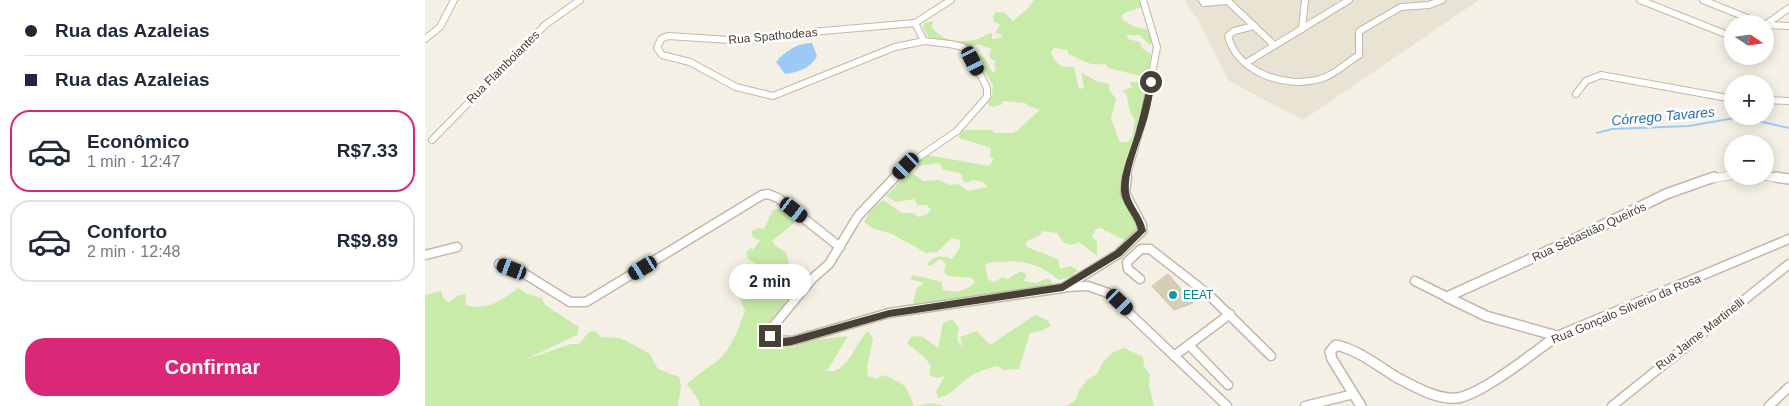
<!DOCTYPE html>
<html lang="pt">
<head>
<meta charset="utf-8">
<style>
	:root { --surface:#fff; --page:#f2f2f3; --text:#1f2937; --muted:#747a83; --line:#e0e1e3; --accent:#db2777 }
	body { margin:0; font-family:Arial,sans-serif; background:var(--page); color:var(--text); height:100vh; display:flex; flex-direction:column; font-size:19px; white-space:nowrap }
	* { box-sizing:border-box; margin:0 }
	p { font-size:16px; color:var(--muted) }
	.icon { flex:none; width:28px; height:28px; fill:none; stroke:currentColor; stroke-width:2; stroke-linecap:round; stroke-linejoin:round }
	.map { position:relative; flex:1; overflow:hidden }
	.side { display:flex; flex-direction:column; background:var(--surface); width:425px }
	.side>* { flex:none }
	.banner { display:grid; align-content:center; height:110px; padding:0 25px; background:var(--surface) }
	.needle { width:32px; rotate:103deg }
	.fabs { position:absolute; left:1299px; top:15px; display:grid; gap:10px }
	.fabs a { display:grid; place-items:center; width:50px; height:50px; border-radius:50%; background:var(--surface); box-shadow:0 2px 12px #0003; font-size:25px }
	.end { position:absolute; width:22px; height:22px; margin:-11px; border:6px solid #464134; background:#fff; box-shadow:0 0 0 2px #fff }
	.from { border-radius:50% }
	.bubble { position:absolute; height:35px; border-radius:18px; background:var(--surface); box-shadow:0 2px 12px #0003; font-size:16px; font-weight:700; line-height:35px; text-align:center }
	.car { position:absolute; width:15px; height:30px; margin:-15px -8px; border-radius:6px; box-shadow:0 0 4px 1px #0007; background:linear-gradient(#222 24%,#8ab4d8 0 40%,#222 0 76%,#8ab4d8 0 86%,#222 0) }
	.banner b { display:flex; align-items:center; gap:18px; height:48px; font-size:19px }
	.banner b+b { border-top:1px solid var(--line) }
	.banner i { width:12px; height:12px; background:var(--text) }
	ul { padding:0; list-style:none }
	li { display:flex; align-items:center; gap:15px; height:82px; margin:0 10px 8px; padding:0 15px; border:2px solid var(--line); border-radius:20px }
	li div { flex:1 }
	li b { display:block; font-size:19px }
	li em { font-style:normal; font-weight:700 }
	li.on { border-color:var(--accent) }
	li>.icon { width:45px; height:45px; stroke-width:1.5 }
	.cta { display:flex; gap:10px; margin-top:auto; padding:10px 25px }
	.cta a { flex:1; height:58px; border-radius:20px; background:var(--accent); color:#fff; font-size:20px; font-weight:700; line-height:58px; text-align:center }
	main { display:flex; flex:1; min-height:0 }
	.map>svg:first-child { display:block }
</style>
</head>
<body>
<main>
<section class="side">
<div class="banner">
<b><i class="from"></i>Rua das Azaleias</b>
<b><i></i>Rua das Azaleias</b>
</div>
<ul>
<li class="on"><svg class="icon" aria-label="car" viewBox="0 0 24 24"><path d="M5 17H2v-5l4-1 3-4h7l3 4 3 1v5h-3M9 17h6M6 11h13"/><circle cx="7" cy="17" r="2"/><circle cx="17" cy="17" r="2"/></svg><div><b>Econômico</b><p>1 min · 12:47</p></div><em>R$7.33</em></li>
<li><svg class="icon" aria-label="car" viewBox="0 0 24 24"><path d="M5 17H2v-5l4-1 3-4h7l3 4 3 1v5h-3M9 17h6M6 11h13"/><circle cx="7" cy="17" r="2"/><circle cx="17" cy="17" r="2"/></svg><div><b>Conforto</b><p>2 min · 12:48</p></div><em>R$9.89</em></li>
</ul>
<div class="cta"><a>Confirmar</a></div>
</section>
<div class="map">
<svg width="1364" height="406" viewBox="0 0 1364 406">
	<rect width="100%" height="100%" fill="#f4f0e5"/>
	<path fill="#e8e3d2" d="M759,0H1054L878,120L804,81L773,20Z"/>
	<g fill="#c9ebaa">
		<path d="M609,0H714L717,7L699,13L696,18L708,26L724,30L727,43L724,45L715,35H702L703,39L715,42L717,48L726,54L723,78L684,68L680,64C676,64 672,65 668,64C658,63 653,57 644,55L642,50L629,48L626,53C632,66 635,67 649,67L654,89L659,88L656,72L671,81L684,84V90L691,99L686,118L695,142H703L707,137L710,120L705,112L701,93L697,91L707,87L705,82H720L722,88L711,138L697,187L701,205L714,228L707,239L702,241L675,228L671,229L667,236L672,242V256L654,242L646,245L638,242L632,233L618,231L615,235L600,242L602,247L633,259L635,269L645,266L653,270L647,276L634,280C617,265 600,260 579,262C571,263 568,260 560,265L563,280L570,282L577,277L583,279L596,271L602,275L599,281L611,283L623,278L627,282L625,286L488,304L491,289L499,283L485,279L488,275L517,282L518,290C531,293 540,292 550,282L547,278L523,276L519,272L521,264L515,259L505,266L502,264C510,255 516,255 527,259L535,248V240L527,238L512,252L501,253L467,234L447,228L439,222L445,211L458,200L477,213H488L494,217L502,214L506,210L502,205H492L490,199L471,202L461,196L485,171L498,181L514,180L525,185L533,184L543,191L562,187L558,182L547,180L542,183L537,180V174L517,169L515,163L490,166L493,161L502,155L564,166L569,159L565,157L566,148L534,138V134L539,130H567L569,133H588C599,127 605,117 615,110L603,106L600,103L578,101L576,105L567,107L562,104L567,94L568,85L548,52C562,55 561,63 568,73L571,70L569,64L571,60H567L564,55L567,49L552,44L545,48L541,46L504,38L498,28L499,23L509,21L506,26C517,42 534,43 553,39C558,37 561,34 567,33V39L575,38L578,35L570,33L575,25L569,22L568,17L570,12L580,13L588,21L603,8Z"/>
		<path d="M352,209H361L373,220L347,241L351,246L361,252L367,274L360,276L355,285L365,290L368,298L342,331L341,339L367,348L384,341L423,336L402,371C423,374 430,343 443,331L448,339L442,367L443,376L451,379L460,375C482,386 480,383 489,406L507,403L519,406H275L273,399L262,384C271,375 281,370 291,362C306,350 314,328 320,310L309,287L310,278L319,274L326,276L333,270V265L323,259L321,252L326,247L328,250L335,240L328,238L326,231L333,228L339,229L348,210Z"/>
		<path d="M93,288L102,294L117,298L120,305L154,327L152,335L99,360L146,344H154L164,332L170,331L176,337L195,338L224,353L233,369L254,377L256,385L253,406H0V295L16,291L19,299L24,302L34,295L40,294L41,305C61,311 76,301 93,288Z"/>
		<path d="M610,315L622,320L626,326L616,331L605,333L594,369L578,370L573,366C563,368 554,371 546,376C532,384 530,394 513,398L511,392L520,376L512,378L504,375L506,366L500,358L482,343L487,336L498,337L513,348L518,323L527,319L534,328L532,339L538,349L535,337L552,331L565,345Z"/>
		<path d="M699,348L718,357L719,366L725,375L724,385L729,406H641L650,401L654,391L662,380L672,374L678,362L688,352Z"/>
	</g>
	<path fill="#9ccaf5" d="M387,43L392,56C385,69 373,72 360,74L351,62C360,51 372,43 387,43Z"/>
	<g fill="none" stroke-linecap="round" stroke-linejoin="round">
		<path stroke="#9ccaf5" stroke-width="2" d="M1172,133L1187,129L1264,126L1315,117L1364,128"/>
	</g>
	<path fill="#d6cdb9" stroke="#d1c6ac" d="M743,274L768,303L749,310L727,286Z"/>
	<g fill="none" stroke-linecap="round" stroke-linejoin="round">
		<g stroke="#c0b9a6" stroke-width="8">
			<g id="minor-far1">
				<path d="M777,0L779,3L802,1"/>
				<path d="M802,0L849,45"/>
				<path d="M1215,0L1308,37"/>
				<path d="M1278,0L1337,24"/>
				<path d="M1340,25L1364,8"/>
				<path d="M1340,25L1364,26"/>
				<path d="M829,26L809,31L803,36C812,73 862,89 895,79C910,75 921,63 934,55V32L938,29L976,7L1004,5L1017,0"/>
				<path d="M877,29L880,0"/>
				<path d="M0,39L15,27L29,0"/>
				<path d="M499,41L490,23L526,0"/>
				<path d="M821,63L924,0"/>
				<path d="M1151,94L1161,81L1176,75L1308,99"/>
				<path d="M1340,100L1364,101"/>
				<path d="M7,140L120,25L155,0"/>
				<path d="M469,179L481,166L532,131L562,97V88L544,52L538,47L525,44L499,41L470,47L348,96L311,87L265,62L237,55L232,48L236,39L243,36L320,41L363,34L490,23"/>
				<path d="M701,179L719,116L732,47L718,0"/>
			</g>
		</g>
		<g stroke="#c0b9a6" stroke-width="11">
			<g id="minor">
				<path d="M470,177L433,216L404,264L388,278L345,330L348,340L367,341L464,313L638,288L693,254L717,231V225L700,193L702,177"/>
				<path d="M0,255L32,247"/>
				<path d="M74,264L100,274L145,302H161L337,195L343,194L353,198L415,247"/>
				<path d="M715,279L703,269L702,262L716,249H725L784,295L846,356"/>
				<path d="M990,281L1022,297"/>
				<path d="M640,287L663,286L683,293L802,406"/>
				<path d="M1132,336L1364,239"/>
				<path d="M764,345L803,385"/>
				<path d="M749,356L805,314"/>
				<path d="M880,406L929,394"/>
				<path d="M1187,406L1364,264"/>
				<path d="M1344,406L1364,387"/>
			</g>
		</g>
		<g stroke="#c0b9a6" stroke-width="9">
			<g id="tertiary-far1">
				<path d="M1340,176L1361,179"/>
				<path d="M1284,179L1308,175"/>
			</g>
		</g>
		<g stroke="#c0b9a6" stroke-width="12">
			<g id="tertiary">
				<path d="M1351,177L1364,179"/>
				<path d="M1022,297L1158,235L1241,194L1289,177"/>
				<path d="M1022,297L1061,316L1132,336"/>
				<path d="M936,406L907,359L905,352L911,345C933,350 952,365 971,377C988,386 1012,400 1032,398C1058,394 1109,352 1132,336"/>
			</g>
		</g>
		<use href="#minor-far1" stroke="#fff" stroke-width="6"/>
		<use href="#minor" stroke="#fff" stroke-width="8"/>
		<use href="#tertiary-far1" stroke="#fff" stroke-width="8"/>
		<use href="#tertiary" stroke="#fff" stroke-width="9"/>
	</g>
	<path fill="#464134" d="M726,80L730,82C728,93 726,105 723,116C717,138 702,170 704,192C706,206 718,215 721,231L696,256L638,291L464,317L367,345C355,347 347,347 341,336L345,332L355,338L367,337L464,310L636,284L690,251L713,230C710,215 697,206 696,191C695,173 705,152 710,135C715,117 719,100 723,82Z"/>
	<circle fill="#0f9aa8" stroke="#fff" stroke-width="2" cx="748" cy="295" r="5"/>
	<g text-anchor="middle" stroke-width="5" stroke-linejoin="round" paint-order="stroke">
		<g font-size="12" fill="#464134" stroke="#fff">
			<text transform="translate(348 36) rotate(-5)" y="4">Rua Spathodeas</text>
			<text transform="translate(78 67) rotate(-45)" y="4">Rua Flamboiantes</text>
			<text transform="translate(1164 232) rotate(-25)" y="4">Rua Sebastião Queirós</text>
			<text transform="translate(1201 309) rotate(-23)" y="4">Rua Gonçalo Silverio da Rosa</text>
			<text transform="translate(1275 334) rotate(-38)" y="4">Rua Jaime Martinelli</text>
		</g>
		<g font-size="12" fill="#0d838f" stroke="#fff" text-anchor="start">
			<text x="758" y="299">EEAT</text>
		</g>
		<g font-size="14" font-style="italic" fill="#2570ba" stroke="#fff">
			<text transform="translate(1238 116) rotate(-5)" y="5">Córrego Tavares</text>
		</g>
	</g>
</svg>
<div class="fabs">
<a><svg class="needle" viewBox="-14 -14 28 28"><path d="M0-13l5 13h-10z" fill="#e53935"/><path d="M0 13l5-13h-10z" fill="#747a83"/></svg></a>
<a>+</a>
<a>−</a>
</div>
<i class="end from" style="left:726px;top:82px"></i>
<i class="end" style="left:345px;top:336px"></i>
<div class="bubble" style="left:304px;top:264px;width:82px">2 min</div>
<i class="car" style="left:548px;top:61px;rotate:153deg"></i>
<i class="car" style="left:481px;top:166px;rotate:224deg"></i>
<i class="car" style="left:369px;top:210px;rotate:128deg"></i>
<i class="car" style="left:218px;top:268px;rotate:239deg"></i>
<i class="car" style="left:87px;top:269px;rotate:291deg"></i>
<i class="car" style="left:695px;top:302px;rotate:134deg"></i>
</div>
</main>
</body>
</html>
